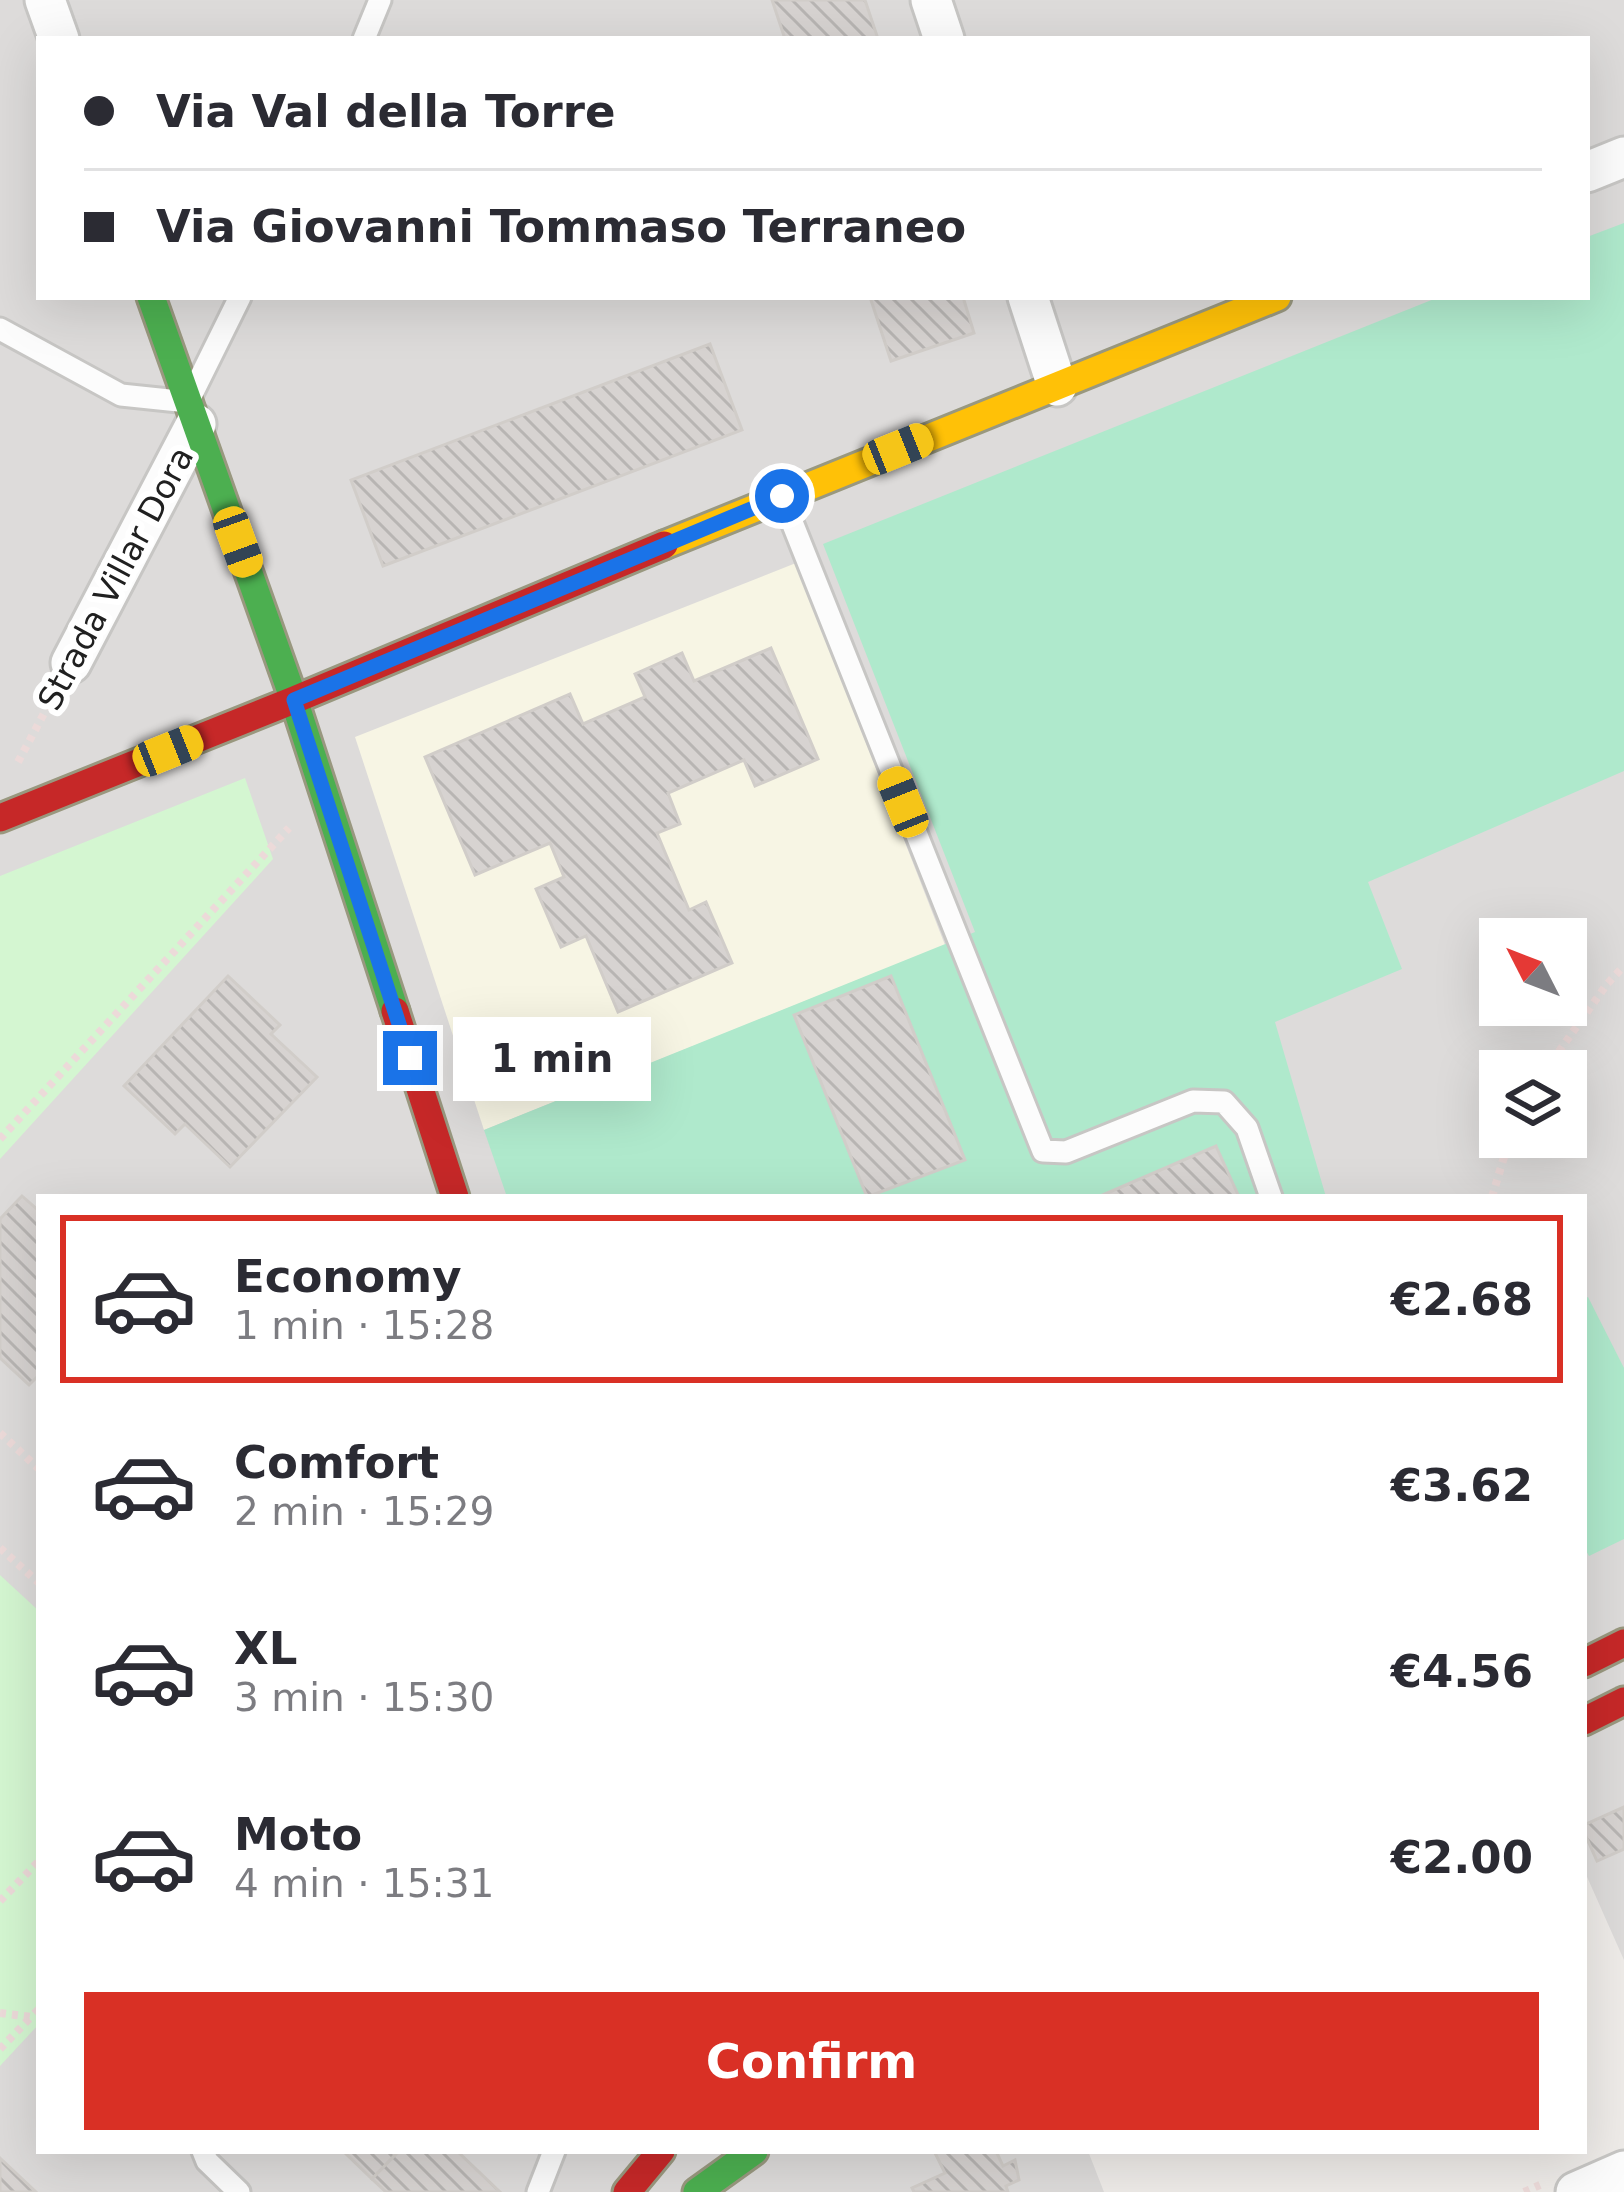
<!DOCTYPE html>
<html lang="en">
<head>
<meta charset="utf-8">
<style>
	:root { --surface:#fff; --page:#f7f7f7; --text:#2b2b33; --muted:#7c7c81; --line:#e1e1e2; --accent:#d93025 }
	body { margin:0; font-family:"DejaVu Sans",sans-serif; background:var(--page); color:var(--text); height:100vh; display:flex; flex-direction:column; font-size:45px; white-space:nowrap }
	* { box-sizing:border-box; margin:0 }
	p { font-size:39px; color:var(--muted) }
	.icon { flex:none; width:66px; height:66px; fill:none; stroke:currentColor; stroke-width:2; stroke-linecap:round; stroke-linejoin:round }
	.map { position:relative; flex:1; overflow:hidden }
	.sheet { position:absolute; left:36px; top:1194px; width:1551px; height:960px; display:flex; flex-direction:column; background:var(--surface); border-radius:0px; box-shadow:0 12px 48px #0002 }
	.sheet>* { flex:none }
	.banner { position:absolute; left:36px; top:36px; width:1554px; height:264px; border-radius:0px; box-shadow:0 12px 48px #0002; display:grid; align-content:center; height:264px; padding:0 48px; background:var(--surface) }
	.needle { width:78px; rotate:312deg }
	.fabs { position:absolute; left:1479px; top:918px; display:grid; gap:24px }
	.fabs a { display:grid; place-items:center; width:108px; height:108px; border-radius:0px; background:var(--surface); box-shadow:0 12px 48px #0002; font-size:60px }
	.end { position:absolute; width:54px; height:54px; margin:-27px; border:15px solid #1a73e8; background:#fff; box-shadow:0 0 0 6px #fff }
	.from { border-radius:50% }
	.bubble { position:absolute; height:84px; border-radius:0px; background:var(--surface); box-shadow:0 12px 48px #0002; font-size:39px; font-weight:600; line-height:84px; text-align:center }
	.car { position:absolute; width:36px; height:72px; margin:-36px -18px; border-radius:15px; box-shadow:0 0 9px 3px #0007; background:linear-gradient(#f5c518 24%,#345 0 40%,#f5c518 0 76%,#345 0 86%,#f5c518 0) }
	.banner b { display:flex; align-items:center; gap:42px; height:114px; font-size:45px }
	.banner b+b { border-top:3px solid var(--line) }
	.banner i { width:30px; height:30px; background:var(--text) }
	ul { padding:21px 0 0; list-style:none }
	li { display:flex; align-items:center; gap:36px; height:168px; margin:0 24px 18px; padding:0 24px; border:6px solid transparent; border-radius:0px }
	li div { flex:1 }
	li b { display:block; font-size:45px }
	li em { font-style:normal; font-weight:600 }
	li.current { border-color:var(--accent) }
	li>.icon { width:108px; height:108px; stroke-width:1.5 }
	.button { display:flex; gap:24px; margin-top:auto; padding:24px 48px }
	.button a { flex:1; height:138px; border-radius:0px; background:var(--accent); color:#fff; font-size:48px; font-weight:600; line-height:138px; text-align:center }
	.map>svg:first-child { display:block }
</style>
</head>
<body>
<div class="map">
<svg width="1624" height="2192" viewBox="0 0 1624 2192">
	<defs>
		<pattern id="building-back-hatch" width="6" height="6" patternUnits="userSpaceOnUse" patternTransform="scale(3)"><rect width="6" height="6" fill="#d7d3d1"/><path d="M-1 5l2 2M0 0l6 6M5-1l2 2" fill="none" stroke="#b8b5b3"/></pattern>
	</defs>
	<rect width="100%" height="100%" fill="#eeebe8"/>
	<path fill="#dddbda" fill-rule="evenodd" d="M0,0H1624V1960L1584,1870V1197H39V2151H1088L1104,2192H0ZM39,39H1587V297H39ZM1500,939H1566V1005H1500ZM1500,1071H1566V1137H1500Z"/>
	<path fill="#f7f5e4" d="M796,563L945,945L484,1130L355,737Z"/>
	<g fill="#d4f6d1">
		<path d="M245,778L273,859L0,1159V876Z"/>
		<path d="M0,1575L39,1611V2024L0,2066Z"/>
	</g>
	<g fill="#afe9cc">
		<path d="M1624,223V771L1368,882L1402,969L1275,1022L1326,1197H507L484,1130L975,932L823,544L1439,297H1587V237Z"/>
		<path d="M1588,1297L1624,1368V1539L1589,1556L1584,1547V1299Z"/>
	</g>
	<g fill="url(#building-back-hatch)" stroke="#d1cdc9" stroke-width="3">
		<path d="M772,0H865L878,39H785Z"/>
		<path d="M870,297H963L974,333L891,361Z"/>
		<path d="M710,344L742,430L383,566L351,480Z"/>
		<path d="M771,648L818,759L755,786L744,760L668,793L680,824L657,833L689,910L706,902L732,963L618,1012L586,936L561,947L536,889L564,877L550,843L475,875L425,757L570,694L583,724L645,697L635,674L682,653L694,681Z"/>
		<path d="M228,976L280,1025L271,1034L317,1077L230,1167L185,1124L175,1134L124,1086Z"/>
		<path d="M891,976L965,1160L867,1197L794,1015Z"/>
		<path d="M1216,1146L1239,1197H1098Z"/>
		<path d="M22,1196L39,1211V1375L29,1385L0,1358V1219Z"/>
		<path d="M1624,1807V1849L1597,1861L1584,1832V1825Z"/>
		<path d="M343,2151H399L372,2179Z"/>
		<path d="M399,2151H457L500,2192H386L372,2179Z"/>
		<path d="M934,2151H996L1003,2166L1015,2160L1019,2180L1006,2186L1008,2192H914L912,2188L945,2173Z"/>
		<path d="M0,2158L36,2192H0Z"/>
	</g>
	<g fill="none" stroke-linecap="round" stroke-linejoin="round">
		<g stroke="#c7c6c4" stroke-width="27">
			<g id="lane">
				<path d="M364,39L380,0"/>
				<path d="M0,329L121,395L188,402L240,297"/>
				<path d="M782,497L1043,1151L1066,1152L1193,1101L1224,1102L1247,1128L1271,1197"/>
				<path d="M203,2151L207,2161L239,2192"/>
				<path d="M538,2192L554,2151"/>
			</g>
		</g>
		<g stroke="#c7c6c4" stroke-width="45">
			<g id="street">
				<path d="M45,0L59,39"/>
				<path d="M931,0L944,39"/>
				<path d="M1587,172L1624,157"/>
				<path d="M1028,297L1057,386"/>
				<path d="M71,663L196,424"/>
				<path d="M1576,2192L1624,2171"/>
			</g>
		</g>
		<g stroke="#99987f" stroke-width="33">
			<g id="fast">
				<path d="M151,297L294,700L395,1011"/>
				<path d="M697,2192L754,2151"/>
			</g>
		</g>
		<g stroke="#99987f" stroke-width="33">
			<path id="slow" d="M664,545L1277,297"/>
		</g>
		<g stroke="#99987f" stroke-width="33">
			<g id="jam">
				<path d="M0,818L294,700L664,545"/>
				<path d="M395,1011L455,1197"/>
				<path d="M1584,1663L1624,1643"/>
				<path d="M1584,1721L1624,1701"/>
				<path d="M627,2192L661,2151"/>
			</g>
		</g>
		<g stroke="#ecdad9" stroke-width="8" stroke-dasharray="6 6" stroke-linecap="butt">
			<path d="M18,762L56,691"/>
			<path d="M1545,1071L1607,984L1624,966"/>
			<path d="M0,1139L289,828"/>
			<path d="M1492,1197L1510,1137"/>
			<path d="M0,1433L39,1469"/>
			<path d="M0,1548L39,1583"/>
			<path d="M0,1901L39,1861"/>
			<path d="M0,2013L31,2017L39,2009"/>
			<path d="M0,2049L31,2017"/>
			<path d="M1524,2192L1540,2185"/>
		</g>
		<use href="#lane" stroke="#fcfcfc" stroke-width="21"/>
		<use href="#street" stroke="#fcfcfc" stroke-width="39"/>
		<use href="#fast" stroke="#4caf50" stroke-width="27"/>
		<use href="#slow" stroke="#ffc107" stroke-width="27"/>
		<use href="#jam" stroke="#c62828" stroke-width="27"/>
	</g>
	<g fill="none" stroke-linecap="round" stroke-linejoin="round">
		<path stroke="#1a73e8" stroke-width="15" d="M410,1058L294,700L782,496"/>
	</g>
	<g text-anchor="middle" stroke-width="12" stroke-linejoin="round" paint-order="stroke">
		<g font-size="33" fill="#202020" stroke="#fff">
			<text transform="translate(115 578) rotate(-62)" y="12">Strada Villar Dora</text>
		</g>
	</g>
</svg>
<div class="fabs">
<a><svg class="needle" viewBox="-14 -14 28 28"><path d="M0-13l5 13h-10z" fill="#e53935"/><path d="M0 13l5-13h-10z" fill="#7c7c81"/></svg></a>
<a><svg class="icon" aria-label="layers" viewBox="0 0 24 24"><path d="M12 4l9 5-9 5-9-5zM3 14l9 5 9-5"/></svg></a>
</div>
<i class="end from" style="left:782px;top:496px"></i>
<i class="end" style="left:410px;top:1058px"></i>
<div class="bubble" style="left:453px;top:1017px;width:198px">1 min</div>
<i class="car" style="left:898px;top:449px;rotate:68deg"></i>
<i class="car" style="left:238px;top:542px;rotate:160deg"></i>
<i class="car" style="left:168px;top:751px;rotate:68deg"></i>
<i class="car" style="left:903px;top:802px;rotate:338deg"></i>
<div class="banner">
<b><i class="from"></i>Via Val della Torre</b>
<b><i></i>Via Giovanni Tommaso Terraneo</b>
</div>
<section class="sheet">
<ul>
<li class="current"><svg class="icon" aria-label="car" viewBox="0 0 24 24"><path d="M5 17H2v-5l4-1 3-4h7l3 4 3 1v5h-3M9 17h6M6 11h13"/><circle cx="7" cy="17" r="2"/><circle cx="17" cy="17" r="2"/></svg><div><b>Economy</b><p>1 min · 15:28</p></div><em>€2.68</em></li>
<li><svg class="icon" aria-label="car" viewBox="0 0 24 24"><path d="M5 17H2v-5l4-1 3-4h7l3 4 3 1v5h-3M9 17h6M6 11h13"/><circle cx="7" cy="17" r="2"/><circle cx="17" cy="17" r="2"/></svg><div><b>Comfort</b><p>2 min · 15:29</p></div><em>€3.62</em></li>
<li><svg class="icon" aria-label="car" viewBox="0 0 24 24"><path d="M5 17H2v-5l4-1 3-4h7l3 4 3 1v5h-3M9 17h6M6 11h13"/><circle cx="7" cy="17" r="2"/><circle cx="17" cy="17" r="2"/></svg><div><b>XL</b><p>3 min · 15:30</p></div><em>€4.56</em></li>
<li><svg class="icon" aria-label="car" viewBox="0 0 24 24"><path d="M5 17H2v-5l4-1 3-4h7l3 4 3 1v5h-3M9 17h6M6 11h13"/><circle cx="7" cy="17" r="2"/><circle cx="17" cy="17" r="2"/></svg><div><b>Moto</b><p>4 min · 15:31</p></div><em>€2.00</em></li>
</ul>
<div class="button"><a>Confirm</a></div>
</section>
</div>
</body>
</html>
